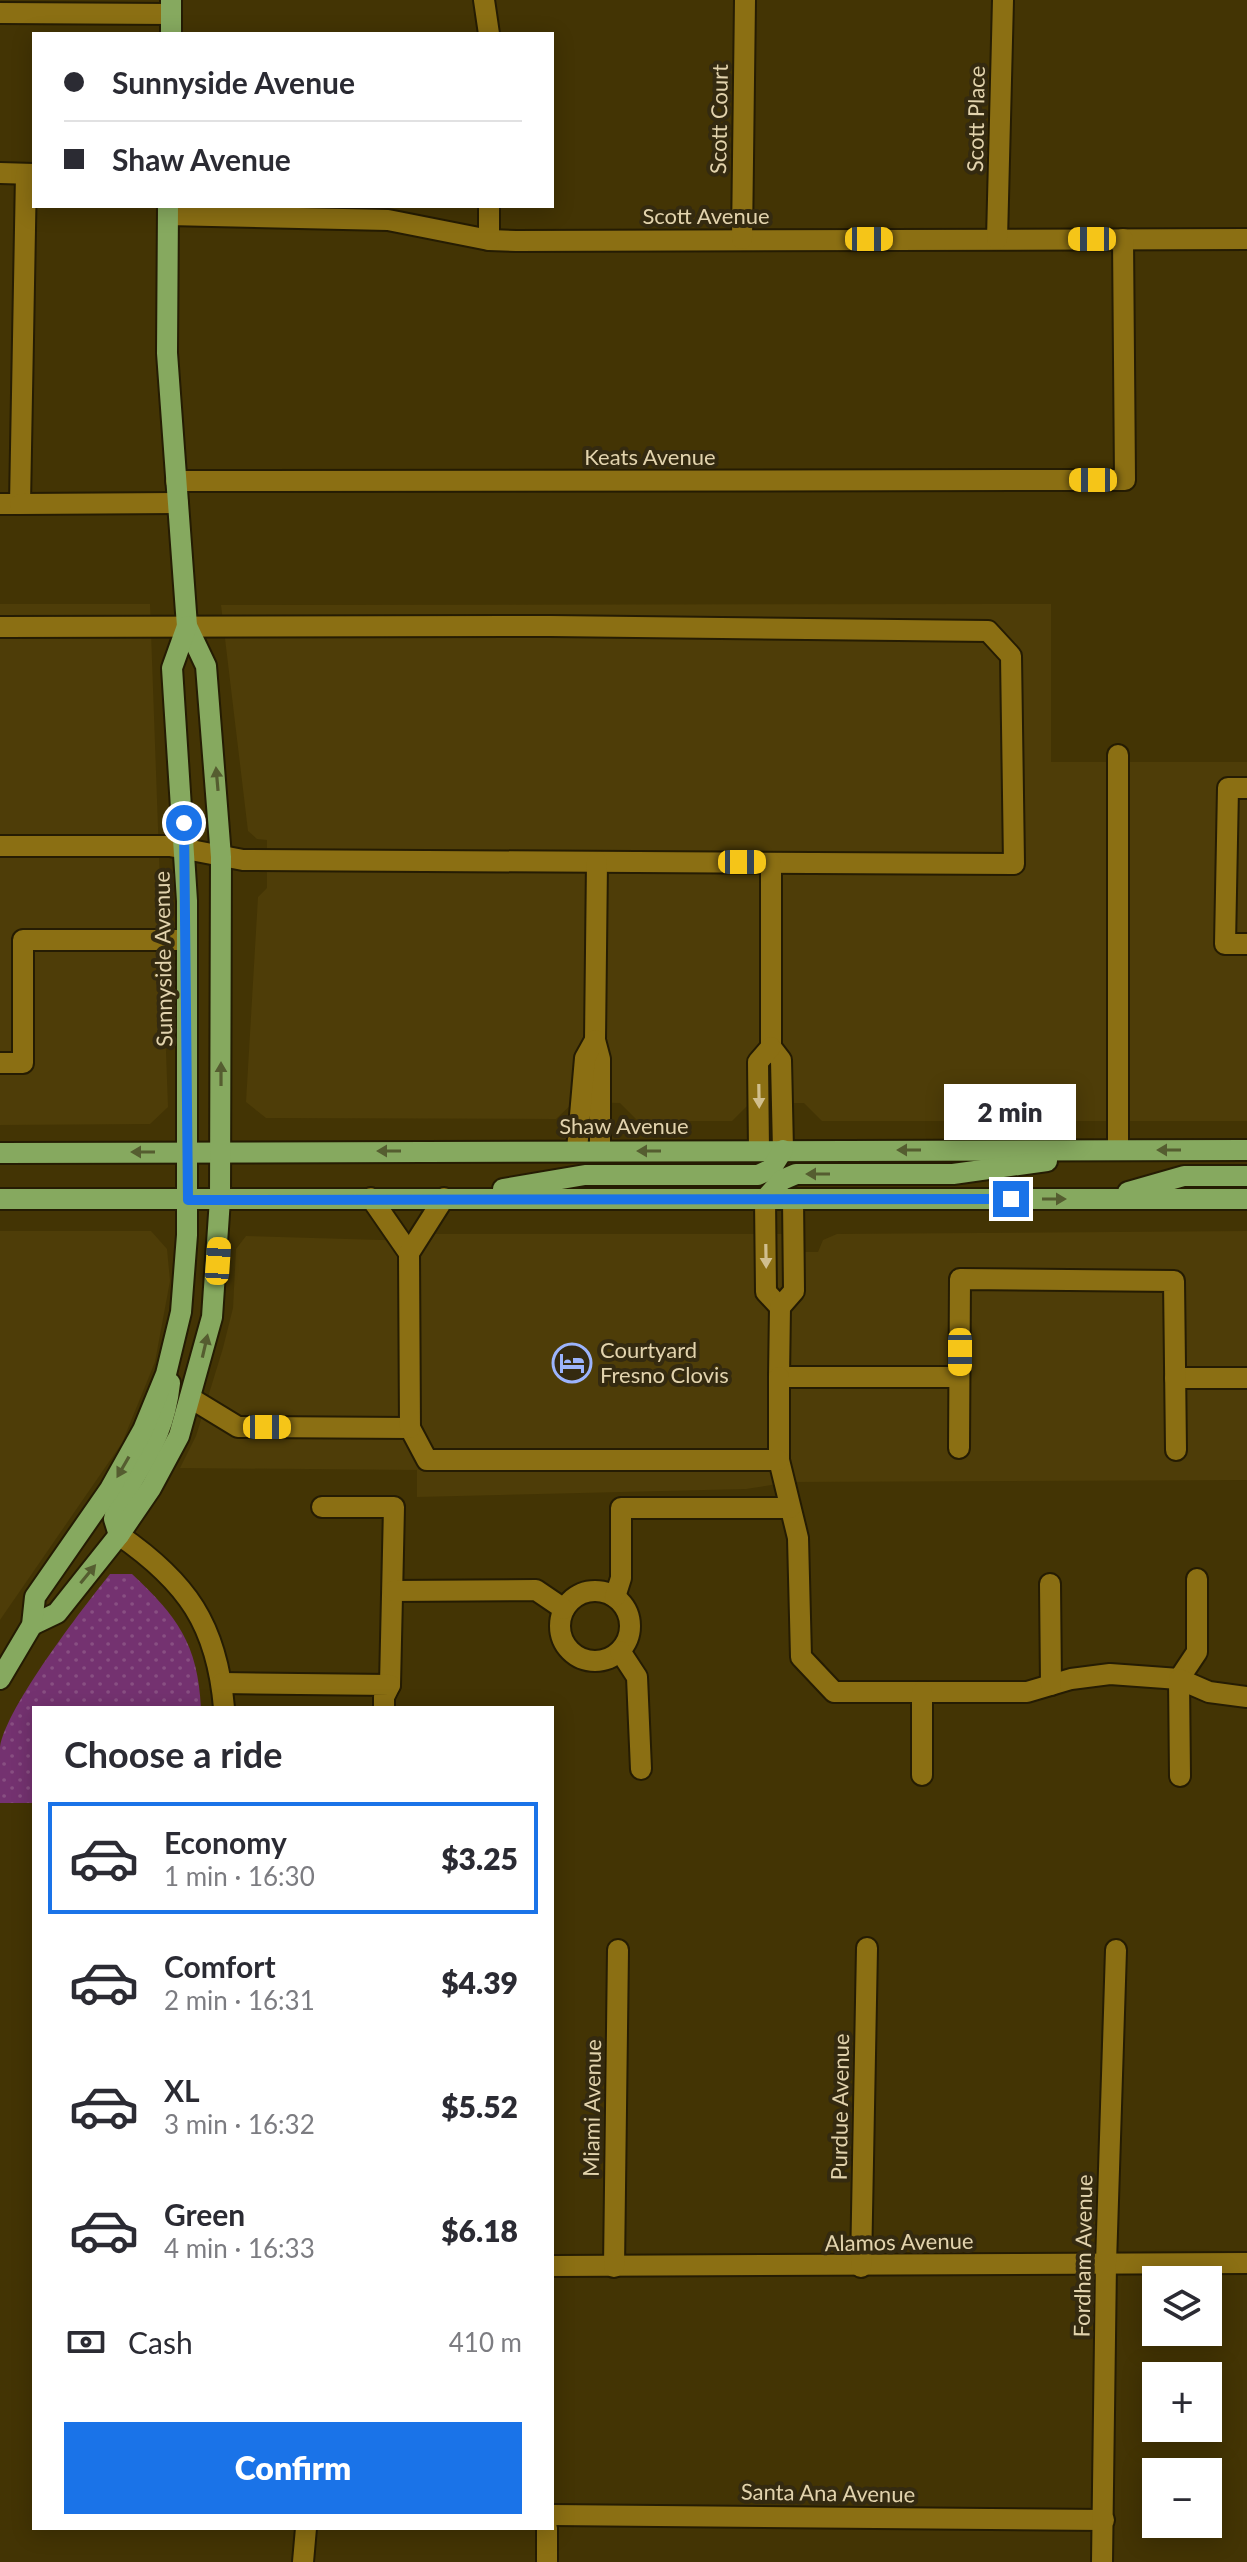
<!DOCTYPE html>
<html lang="en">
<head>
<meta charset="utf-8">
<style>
	:root { --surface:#fff; --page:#f7f7f7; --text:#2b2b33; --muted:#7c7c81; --line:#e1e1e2; --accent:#1a73e8 }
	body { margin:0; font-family:Lato,sans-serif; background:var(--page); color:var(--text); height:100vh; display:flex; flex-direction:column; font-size:30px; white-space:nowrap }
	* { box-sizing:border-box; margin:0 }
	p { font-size:26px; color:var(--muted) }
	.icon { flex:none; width:44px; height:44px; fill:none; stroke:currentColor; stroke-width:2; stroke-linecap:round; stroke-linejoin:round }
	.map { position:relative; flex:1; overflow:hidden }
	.side { position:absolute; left:32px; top:1706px; width:522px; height:824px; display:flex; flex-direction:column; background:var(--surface); border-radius:0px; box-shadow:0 4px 20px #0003 }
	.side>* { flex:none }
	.guide { position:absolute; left:32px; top:32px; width:522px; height:176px; border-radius:0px; box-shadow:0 4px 20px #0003; display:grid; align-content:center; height:176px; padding:0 32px; background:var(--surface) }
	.buttons { position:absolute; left:1142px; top:2266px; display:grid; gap:16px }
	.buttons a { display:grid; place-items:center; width:80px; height:80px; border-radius:0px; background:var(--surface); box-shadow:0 4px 20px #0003; font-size:40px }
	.end { position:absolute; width:36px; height:36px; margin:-18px; border:10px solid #1a73e8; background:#fff; box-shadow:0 0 0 4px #fff }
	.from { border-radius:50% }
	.bubble { position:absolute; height:56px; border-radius:0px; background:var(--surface); box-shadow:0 4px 20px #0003; font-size:26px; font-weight:800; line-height:56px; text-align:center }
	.car { position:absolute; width:24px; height:48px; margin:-24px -12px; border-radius:10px; box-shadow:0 0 6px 2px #0007; background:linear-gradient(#f5c518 24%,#345 0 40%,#f5c518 0 76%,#345 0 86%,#f5c518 0) }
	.guide b { display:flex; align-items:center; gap:28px; height:76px; font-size:30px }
	.guide b+b { border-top:2px solid var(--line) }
	.guide i { width:20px; height:20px; background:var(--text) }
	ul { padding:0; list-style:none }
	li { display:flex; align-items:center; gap:24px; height:112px; margin:0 16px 12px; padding:0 16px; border:4px solid transparent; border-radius:0px }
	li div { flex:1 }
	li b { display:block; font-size:30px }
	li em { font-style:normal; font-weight:800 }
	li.selected { border-color:var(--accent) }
	li>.icon { width:72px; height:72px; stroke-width:1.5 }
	h2 { padding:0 32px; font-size:36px; line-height:96px }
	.pay { display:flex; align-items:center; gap:20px; height:88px; padding:0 32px; font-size:30px }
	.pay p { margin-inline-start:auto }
	.primary-button { display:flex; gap:16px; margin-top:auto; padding:16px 32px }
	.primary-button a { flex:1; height:92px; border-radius:0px; background:var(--accent); color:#fff; font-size:32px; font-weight:800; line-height:92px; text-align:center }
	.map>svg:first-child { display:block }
</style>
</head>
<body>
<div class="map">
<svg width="1247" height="2562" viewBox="0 0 1247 2562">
	<defs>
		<pattern id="grass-dots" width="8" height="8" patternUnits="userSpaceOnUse" patternTransform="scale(2)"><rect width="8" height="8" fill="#743270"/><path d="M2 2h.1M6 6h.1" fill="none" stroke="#884f82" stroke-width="1.8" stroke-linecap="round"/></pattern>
	</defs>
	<rect width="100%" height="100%" fill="#433404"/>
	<g fill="#4e3d08">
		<path d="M0,604H150L168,1107L150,1124L0,1125Z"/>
		<path d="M1051,604V762H1247V1121H822L804,1103H750L732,1121H638L620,1103L574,1102L556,1119L266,1118L246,1102L258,897L267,888V840L257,839L248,831L221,605Z"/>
		<path d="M0,1231H151L167,1249L170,1281L155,1362L122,1443L0,1620Z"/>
		<path d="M1247,1231V1480L790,1482L746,1489L417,1497V1470L180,1468L196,1436L223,1348L233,1308L236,1249L246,1236L416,1241L417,1234H787V1252H818L823,1240L837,1234Z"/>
	</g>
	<path fill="url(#grass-dots)" d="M110,1574H132C177,1616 198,1644 201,1708H34V1803H0C0,1785 0,1765 0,1747C7,1706 82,1609 110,1574Z"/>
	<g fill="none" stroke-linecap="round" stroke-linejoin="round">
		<g stroke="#251c03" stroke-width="24">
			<g id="minor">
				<path d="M484,0L489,34"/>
				<path d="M0,13L171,14"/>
				<path d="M0,173L34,174"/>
				<path d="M168,215L388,220L489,240L516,241L1247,239"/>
				<path d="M742,239L745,0"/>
				<path d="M997,239L1003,0"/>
				<path d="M489,240V206"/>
				<path d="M176,481L1125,480L1123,239"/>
				<path d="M0,504H20L26,174"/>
				<path d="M20,504L178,503"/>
				<path d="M0,627L550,626L988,631L1011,656L1014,864L243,860L170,846H0"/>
				<path d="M1118,755V1150"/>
				<path d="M1247,788H1228L1225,944H1247"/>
				<path d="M597,862L595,1040L600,1059V1151"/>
				<path d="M771,863V1047L781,1060L783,1150"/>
				<path d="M0,1063H23V940H187"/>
				<path d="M577,1150L585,1058L595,1040"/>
				<path d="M759,1150L758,1062L771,1047"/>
				<path d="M371,1198L409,1253"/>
				<path d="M765,1199L766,1292L780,1307"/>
				<path d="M793,1199L794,1291L780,1307L779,1377H959"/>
				<path d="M779,1377V1460L798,1538L801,1657L834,1692H1027L1071,1679L1110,1674L1179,1679L1197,1652V1579"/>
				<path d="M1175,1378H1247"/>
				<path d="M192,1399L238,1427L410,1428L427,1460H779"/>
				<path d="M410,1428L409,1253L444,1198"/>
				<path d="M959,1448L960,1279L1174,1281L1176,1450"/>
				<path d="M322,1507H394L390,1685"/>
				<path d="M119,1535C187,1582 217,1625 224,1708"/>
				<path d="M1050,1584L1051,1685"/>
				<circle cx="595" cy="1626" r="35"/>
				<path d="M393,1591L536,1590L564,1609"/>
				<path d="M615,1597L621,1578V1508H790"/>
				<path d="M620,1651L637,1677L641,1769"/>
				<path d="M222,1683L390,1685L384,1697V1708"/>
				<path d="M922,1775V1692"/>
				<path d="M1180,1776L1179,1679L1209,1692L1247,1697"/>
				<path d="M552,2266L1247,2263"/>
				<path d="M614,2267L618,1950"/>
				<path d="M861,2267L867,1948"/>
				<path d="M552,2515L1104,2520"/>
				<path d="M303,2562L306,2528"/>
				<path d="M547,2562V2528"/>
				<path d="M1102,2562L1106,2263L1116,1950"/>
			</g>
		</g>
		<g stroke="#251c03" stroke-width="24">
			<g id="major">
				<path d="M171,34V0"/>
				<path d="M0,1153L1247,1150"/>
				<path d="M503,1189L585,1175H758L771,1169L783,1150"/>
				<path d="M1128,1192L1184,1176H1247"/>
				<path d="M0,1199H1247"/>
				<path d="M765,1199L782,1180L796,1174H953L1047,1161"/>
				<path d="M119,1535L114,1519L116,1511C140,1462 164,1441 170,1383"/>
				<path d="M32,1625L57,1613L119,1535L151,1488L179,1436L212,1317L220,1199L221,857L206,666L187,626L167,353L168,206"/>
				<path d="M0,1679L32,1625L35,1597L110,1489L143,1430L166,1374L181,1312L187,1235V901L172,668L187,626"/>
			</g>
		</g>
		<use href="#minor" stroke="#8b6f13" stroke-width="20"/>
		<use href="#major" stroke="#86a95f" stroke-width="20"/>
	</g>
	<defs><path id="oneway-solid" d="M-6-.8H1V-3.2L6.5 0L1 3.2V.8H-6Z" transform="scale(2)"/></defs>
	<g fill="#555d30">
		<use href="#oneway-solid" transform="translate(217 779) rotate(-95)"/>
		<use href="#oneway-solid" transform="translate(221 1074) rotate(-90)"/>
		<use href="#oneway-solid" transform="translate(909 1150) rotate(180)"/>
		<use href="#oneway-solid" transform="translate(1169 1150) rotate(180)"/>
		<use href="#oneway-solid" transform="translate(389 1151) rotate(180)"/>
		<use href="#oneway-solid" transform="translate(649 1151) rotate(180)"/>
		<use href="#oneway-solid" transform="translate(143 1152) rotate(180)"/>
		<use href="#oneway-solid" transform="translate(818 1174) rotate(180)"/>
		<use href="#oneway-solid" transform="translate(1054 1199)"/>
		<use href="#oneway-solid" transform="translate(205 1346) rotate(-77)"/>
		<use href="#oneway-solid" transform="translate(123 1467) rotate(120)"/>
		<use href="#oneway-solid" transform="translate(88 1574) rotate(-51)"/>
	</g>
	<g fill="#d1bf8e">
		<use href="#oneway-solid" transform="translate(759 1096) rotate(89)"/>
		<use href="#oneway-solid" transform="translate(766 1256) rotate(89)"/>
	</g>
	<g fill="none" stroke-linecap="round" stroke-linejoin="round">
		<path stroke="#1a73e8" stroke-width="10" d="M184,823L188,1200L1011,1199"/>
	</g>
	<defs>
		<g id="hotel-ring" transform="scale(2)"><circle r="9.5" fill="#342a10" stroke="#9cb4fd" stroke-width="1.5"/><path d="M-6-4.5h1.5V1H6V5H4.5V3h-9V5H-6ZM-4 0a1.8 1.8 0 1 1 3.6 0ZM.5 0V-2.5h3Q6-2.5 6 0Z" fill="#9cb4fd"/></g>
	</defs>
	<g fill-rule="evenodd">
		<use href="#hotel-ring" x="572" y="1363"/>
	</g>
	<g text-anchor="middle" stroke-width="8" stroke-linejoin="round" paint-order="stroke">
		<g font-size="22" fill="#e2d3ad" stroke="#342a10">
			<text transform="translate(719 119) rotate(-89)" y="8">Scott Court</text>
			<text transform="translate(976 119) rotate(-89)" y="8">Scott Place</text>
			<text x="706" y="224">Scott Avenue</text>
			<text x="650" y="465">Keats Avenue</text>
			<text transform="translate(163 959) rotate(-91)" y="8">Sunnyside Avenue</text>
			<text x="624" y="1134">Shaw Avenue</text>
			<text transform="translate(840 2107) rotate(-89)" y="8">Purdue Avenue</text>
			<text transform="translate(592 2108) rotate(-89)" y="8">Miami Avenue</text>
			<text transform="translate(899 2242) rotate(-1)" y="8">Alamos Avenue</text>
			<text transform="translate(1083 2256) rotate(-89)" y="8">Fordham Avenue</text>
			<text transform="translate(828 2493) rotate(1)" y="8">Santa Ana Avenue</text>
		</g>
		<g font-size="22" fill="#e2d3ad" stroke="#342a10" text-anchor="start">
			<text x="600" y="1358">Courtyard<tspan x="600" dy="25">Fresno Clovis</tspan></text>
		</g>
	</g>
</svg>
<div class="buttons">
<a><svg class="icon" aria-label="layers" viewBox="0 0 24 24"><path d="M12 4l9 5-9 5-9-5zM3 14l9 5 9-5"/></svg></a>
<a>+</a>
<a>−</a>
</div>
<i class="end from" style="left:184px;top:823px"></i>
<i class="end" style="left:1011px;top:1199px"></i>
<div class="bubble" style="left:944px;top:1084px;width:132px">2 min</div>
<i class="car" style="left:869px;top:239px;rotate:90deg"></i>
<i class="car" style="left:1092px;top:239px;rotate:270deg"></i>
<i class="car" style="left:1093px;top:480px;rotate:270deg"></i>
<i class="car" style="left:742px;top:862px;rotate:90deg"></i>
<i class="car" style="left:218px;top:1261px;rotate:4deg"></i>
<i class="car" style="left:960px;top:1352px;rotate:180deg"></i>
<i class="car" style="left:267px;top:1427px;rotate:90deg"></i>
<div class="guide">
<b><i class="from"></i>Sunnyside Avenue</b>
<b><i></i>Shaw Avenue</b>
</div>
<section class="side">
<h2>Choose a ride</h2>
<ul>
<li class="selected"><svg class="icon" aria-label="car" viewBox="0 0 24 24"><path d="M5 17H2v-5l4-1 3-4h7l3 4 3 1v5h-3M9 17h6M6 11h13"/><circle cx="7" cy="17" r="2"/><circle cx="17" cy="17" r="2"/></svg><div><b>Economy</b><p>1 min · 16:30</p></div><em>$3.25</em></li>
<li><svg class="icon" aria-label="car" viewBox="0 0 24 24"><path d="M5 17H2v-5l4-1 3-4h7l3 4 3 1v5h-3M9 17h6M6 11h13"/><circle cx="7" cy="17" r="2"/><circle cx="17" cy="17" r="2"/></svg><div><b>Comfort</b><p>2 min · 16:31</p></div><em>$4.39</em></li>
<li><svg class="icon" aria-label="car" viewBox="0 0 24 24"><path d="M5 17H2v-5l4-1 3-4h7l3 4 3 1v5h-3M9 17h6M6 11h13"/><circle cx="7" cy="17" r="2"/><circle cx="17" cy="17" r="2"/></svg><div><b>XL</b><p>3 min · 16:32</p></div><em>$5.52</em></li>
<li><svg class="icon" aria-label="car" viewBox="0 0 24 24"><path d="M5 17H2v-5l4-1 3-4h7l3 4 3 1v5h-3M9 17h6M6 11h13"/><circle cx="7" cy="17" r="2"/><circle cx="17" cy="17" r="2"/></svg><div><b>Green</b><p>4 min · 16:33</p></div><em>$6.18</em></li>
</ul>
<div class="pay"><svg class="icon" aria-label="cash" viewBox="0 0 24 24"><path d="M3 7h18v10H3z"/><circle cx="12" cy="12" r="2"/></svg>Cash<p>410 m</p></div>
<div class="primary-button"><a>Confirm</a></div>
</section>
</div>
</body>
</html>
